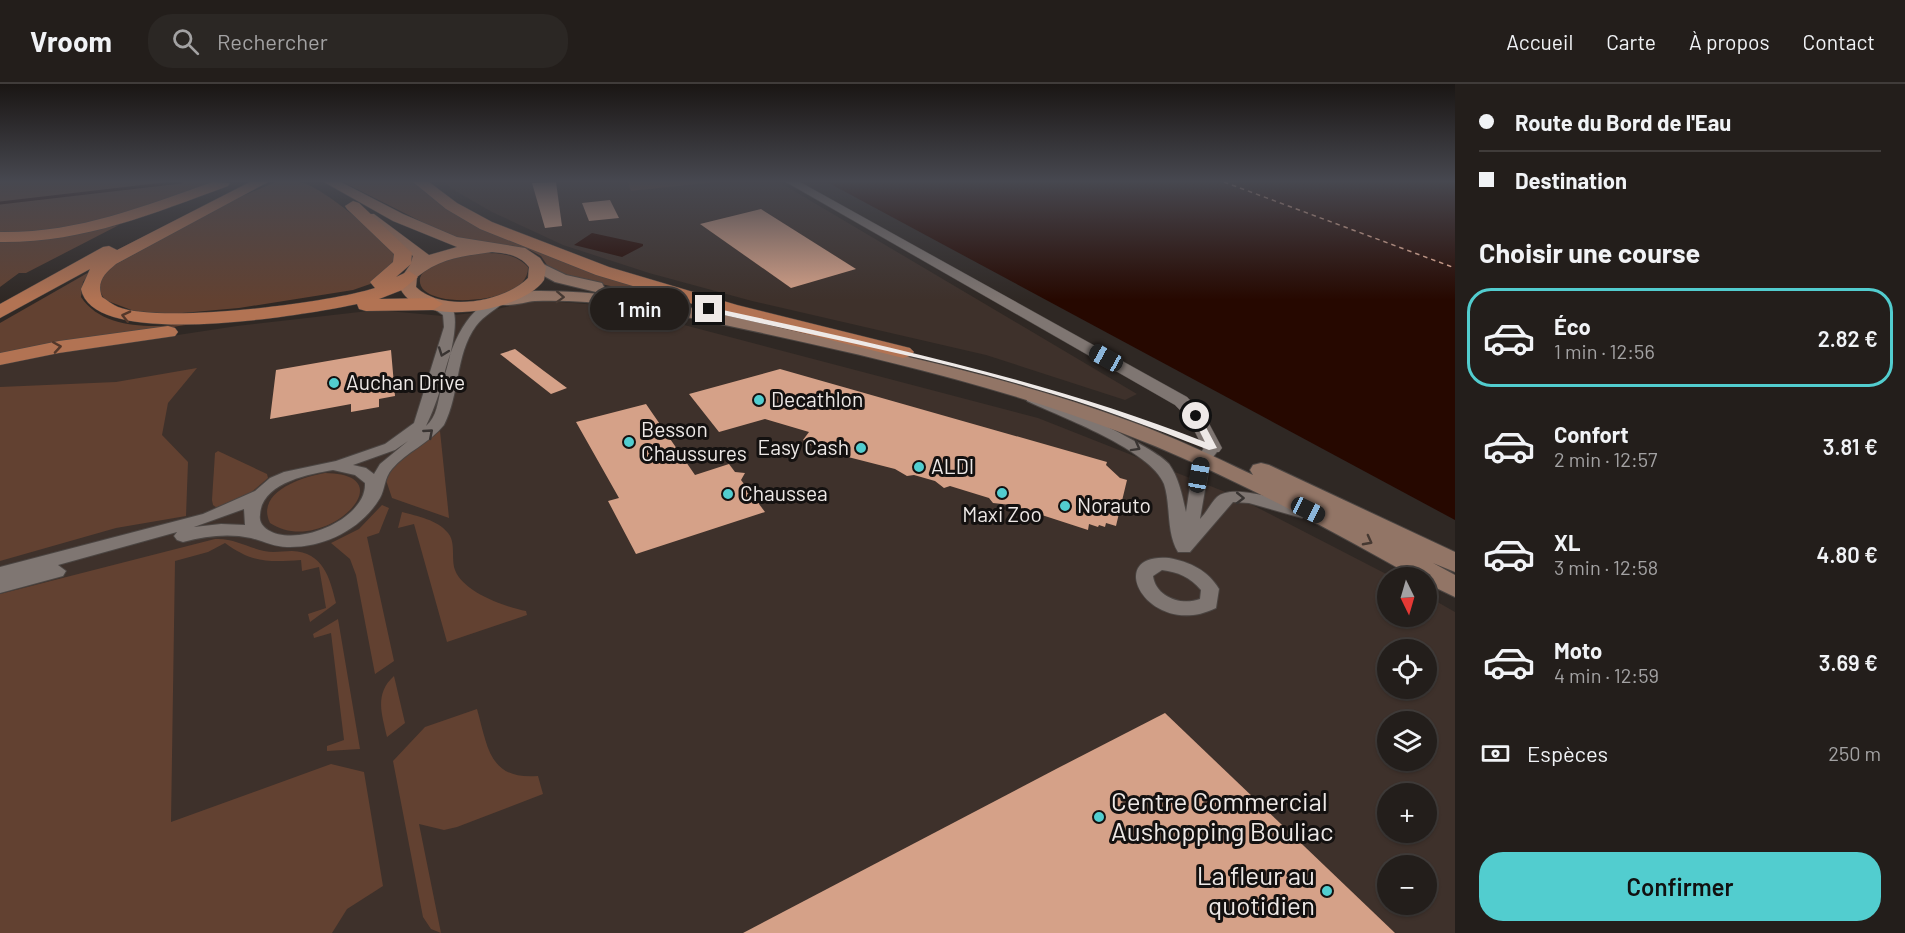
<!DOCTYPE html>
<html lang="fr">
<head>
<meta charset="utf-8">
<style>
	:root { --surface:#231e1b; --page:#2b2724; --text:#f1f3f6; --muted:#a3a2a3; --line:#403c3a; --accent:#52cdcf }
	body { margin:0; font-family:Barlow,sans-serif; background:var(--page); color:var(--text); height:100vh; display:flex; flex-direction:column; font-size:22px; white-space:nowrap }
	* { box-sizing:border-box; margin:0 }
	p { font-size:20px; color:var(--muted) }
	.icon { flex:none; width:33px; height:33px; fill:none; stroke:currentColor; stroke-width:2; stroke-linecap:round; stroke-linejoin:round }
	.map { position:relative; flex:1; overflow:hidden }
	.sheet { display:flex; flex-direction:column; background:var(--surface); width:450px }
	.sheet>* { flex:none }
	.guide { display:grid; align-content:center; height:132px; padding:0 24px; background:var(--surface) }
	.needle { width:39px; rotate:175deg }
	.buttons { position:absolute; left:1377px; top:483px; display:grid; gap:12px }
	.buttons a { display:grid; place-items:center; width:60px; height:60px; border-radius:50%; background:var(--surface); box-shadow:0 2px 4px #0004,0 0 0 2px var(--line); font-size:30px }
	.end { position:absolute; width:27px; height:27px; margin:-14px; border:8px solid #eee9e7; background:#111; box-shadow:0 0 0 3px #111 }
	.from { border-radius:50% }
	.bubble { position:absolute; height:42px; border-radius:21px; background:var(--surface); box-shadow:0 2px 4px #0004,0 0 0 2px var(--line); font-size:20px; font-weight:600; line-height:42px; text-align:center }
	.car { position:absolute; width:18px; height:36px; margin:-18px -9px; border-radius:8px; box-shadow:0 0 4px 2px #0007; background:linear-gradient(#222 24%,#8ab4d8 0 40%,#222 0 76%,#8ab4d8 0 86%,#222 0) }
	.guide b { display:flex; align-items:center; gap:21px; height:57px; font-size:22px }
	.guide b+b { border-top:2px solid var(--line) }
	.guide i { width:15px; height:15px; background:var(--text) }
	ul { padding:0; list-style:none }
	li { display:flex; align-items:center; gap:18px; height:99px; margin:0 12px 9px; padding:0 12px; border:3px solid transparent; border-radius:24px }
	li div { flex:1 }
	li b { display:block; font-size:22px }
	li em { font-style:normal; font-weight:600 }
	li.active { border-color:var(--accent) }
	li>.icon { width:54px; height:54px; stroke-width:1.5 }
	h2 { padding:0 24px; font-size:27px; line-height:72px }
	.pay { display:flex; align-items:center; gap:15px; height:66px; padding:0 24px; font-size:22px }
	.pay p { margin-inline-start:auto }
	.button { display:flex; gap:12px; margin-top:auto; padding:12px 24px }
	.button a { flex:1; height:69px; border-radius:24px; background:var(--accent); color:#111; font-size:24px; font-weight:600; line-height:69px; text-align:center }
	header { display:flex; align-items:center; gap:36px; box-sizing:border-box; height:84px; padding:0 30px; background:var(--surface); border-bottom:2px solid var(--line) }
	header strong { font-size:28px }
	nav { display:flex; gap:33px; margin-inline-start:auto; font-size:21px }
	.search { width:420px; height:54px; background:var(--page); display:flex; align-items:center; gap:15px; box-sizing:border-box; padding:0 21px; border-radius:24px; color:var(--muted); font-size:22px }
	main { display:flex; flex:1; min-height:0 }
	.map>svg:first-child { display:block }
</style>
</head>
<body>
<header>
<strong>Vroom</strong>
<div class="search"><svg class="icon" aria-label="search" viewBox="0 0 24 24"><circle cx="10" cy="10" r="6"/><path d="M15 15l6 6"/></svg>Rechercher</div>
<nav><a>Accueil</a><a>Carte</a><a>À propos</a><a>Contact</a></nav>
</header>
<main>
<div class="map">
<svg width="1455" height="849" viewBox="0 0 1455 849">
	<rect width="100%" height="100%" fill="#2f2824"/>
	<g fill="#3e312b" fill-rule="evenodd">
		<path d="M445,98H779L1137,310L1125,316L986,271L752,217L649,189L563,161L492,128L452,105Z"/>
		<path d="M535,216L612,222L1038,334L1233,411L1392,493L1388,494V532H1426L1427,512L1455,528V849H0V281L33,273L237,242L377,226L443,232L484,228ZM1388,566H1426V604H1388ZM1388,638H1426V676H1388ZM1388,710H1426V748H1388ZM1388,782H1426V820H1388Z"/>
	</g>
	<g fill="#624131">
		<path d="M0,98H219L158,122L65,147L0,148Z"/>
		<path d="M276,98C283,98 292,96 299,98C322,101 382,155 400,172L376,198L353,206L239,224L171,230L134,227L105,216L99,206L102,194L111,183L233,116Z"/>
		<path d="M343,98H414L448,124L665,213L566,193L549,184L541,172L530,166L515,162L471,159L426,140Z"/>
		<path d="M628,98H716L631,107Z"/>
		<path d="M119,141L26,189H19L0,203V156L55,154Z"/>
		<path d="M480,169C498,169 515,169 528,183C529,215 464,220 441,214C434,212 424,209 421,202C411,179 467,171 480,169Z"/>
		<path d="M91,187L83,198L81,213C105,249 161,243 199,239L65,259L0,272V239Z"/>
		<path d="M197,284L168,319L162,351L188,378L186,432L116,444L0,477V303L116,298Z"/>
		<path d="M440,347L449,434L392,414L386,396L394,380Z"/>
		<path d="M218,367L267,390L268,394L240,418L217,424L213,421L212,416L215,369Z"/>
		<path d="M325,389C409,390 322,474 270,439C255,408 302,393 325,389Z"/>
		<path d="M382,421L389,424L379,449L367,453L394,577L375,590L356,491L350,475L331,459L359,445Z"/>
		<path d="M402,428C417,432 438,436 448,449C456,458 451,475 455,486C463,508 505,523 526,527L527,531L447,558L414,440L398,444Z"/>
		<path d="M215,455C234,454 246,463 264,467C274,469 282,467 292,467C323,468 330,494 336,519L310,538L308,530L326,524L319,483L302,487L301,476C269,478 252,479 225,459L208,468L175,477L171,738L331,680L364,688L383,802L347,825L332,849H0V510Z"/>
		<path d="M338,535L360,665L327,667V662L344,656L331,549L314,554L313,550Z"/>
		<path d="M394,592L405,639L387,653C382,630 374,610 394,592Z"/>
		<path d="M477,625C488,664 489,696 538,692L543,710L457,743L444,746L419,740L441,849L431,845L423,833L393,677L425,643Z"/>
	</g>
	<g fill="#260800">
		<path d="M827,98H1455V436Z"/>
		<path d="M592,149L643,160V162L622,173L574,161Z"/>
	</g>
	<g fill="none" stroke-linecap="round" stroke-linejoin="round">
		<path stroke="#260800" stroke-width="3" d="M0,119L181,98"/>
		<path stroke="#fbbea1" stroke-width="1.5" stroke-dasharray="4.5 4" stroke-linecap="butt" d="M1224,98L1455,184"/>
	</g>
	<g fill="#d5a188">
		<path d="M556,98L562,142L545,144L532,99Z"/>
		<path d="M610,116L619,134L589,137L582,119Z"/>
		<path d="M761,125L856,185L791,204L700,140Z"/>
		<path d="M515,265L544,287L567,304L551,310L500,270Z"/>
		<path d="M391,266L395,312L379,315V323L351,328V320L270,335L276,286Z"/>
		<path d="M780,285L1107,378L1106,381L1120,394L1127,396L1116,442L1106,439L1105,443L1099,441L1098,443L1089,440L1088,446L1011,421L993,419L989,414L950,402L944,404L935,397L914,391L907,392L895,385L848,373L846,369L813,363L803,356L809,348L765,335L719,348L689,310Z"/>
		<path d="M646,320L695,391L729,380L735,388L745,389L741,396L753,412L763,413L759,420L765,428L636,470L608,417L619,414L576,338Z"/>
		<path d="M1165,629L1395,849H743L1058,684Z"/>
	</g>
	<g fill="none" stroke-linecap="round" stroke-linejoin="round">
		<g stroke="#4b4542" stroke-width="2">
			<g id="minor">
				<path d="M499,213L505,217C496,226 484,231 476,242C455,271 460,310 444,341C430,359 406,368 392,385C384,394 385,406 380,414C361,446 323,464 287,463C274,463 263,457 251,454C228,449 206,452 183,458L177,456L174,452L177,448L58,481L66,487L63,492L0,509V483L203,430L255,407L270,394L284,388L336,377L385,360L414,339L444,243L443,231L427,220L433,216L453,226C462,246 437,321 426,342C437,333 438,317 441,304C448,271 462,224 499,213ZM408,357L380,380L374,390L366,384L353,381L395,366ZM333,386L355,391L365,399C367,435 297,464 268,446C262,442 259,437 260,431C261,399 309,390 333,386ZM244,425L245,441L221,440L194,443Z"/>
				<path d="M1032,310C1054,315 1156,364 1169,380C1179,394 1182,411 1186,428L1194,376L1207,361H1217L1220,364L1210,377L1200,435C1206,429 1211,419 1217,413C1233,398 1289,419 1308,424L1310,428L1302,434L1249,419L1233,418L1190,468H1178C1166,449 1171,421 1164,400C1151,366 1061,333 1027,317V311Z"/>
				<path d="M1169,474C1190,478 1208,486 1219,505L1216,524C1149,557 1101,468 1169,474ZM1162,486C1178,488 1190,493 1201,506L1200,515C1181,522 1156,513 1153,492Z"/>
			</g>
		</g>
		<g stroke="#4b4542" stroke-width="1">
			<path id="tertiary" d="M786,98H800L1187,313L1205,332L1222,364L1219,368H1205L1188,334L1175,321Z"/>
		</g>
		<g stroke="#4b4542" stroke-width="2">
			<g id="secondary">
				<path d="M539,178L566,191L602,199L604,203L596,208L555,198L533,186L531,183L533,180Z"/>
				<path d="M534,207C627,206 716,229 807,250C916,274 1027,299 1132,338C1173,353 1213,372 1253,391L1250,386L1253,381L1261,379L1269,381L1455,468V488L1433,479L1455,491V513L1426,499V494H1416C1320,440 1220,386 1117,347C983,296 831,263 691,234C640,223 587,215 535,217C523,218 502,226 493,216L502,211Z"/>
			</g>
		</g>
		<g stroke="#4b4542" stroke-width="1">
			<path id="primary" d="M324,98H341L403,130L457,153L525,164L540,174L546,183L544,196C522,229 409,247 398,198L410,181L413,172L364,136L361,133L364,130H374L429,171L457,163L393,137ZM492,168C506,169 520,171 529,183L528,194C504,218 443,229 416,203L417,193C440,174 464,172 492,168Z"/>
		</g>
		<g stroke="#4b4542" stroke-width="1">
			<g id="trunk">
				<path d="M213,98L230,99L228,102C151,130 84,159 0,158V148C79,149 140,123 213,98Z"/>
				<path d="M250,98H268L116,180C105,189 96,198 102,213C107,216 113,221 118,223C162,240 329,219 375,204L370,198L393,178L394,170L347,125L345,122L353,117L359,119L412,169L411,180L396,193L409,187L418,193L402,206L379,215L433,214L443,220L433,226L366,227L359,225L357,220C311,230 93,268 81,205L90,185L0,234V220L103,163L109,162L117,166Z"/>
				<path d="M413,98H429L457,119L492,138L609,183L737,221L910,264L914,268L910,272L903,274L723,229L596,191L480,145L446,125Z"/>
				<path d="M168,242L175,244L178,248L175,252L59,269L0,281V269L59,257Z"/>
			</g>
		</g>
		<use href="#minor" fill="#7f7672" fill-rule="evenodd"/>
		<use href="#tertiary" fill="#7f7672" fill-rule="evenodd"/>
		<use href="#secondary" fill="#927566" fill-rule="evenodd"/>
		<use href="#primary" fill="#a5745b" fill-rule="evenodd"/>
		<use href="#trunk" fill="#b27353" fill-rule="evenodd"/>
	</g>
	<defs><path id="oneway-chevron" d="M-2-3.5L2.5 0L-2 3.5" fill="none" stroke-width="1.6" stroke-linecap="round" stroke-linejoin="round" transform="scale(1.5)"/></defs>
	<g stroke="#463932">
		<use href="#oneway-chevron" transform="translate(560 213) rotate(2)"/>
		<use href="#oneway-chevron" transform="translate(1368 457) rotate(28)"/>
	</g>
	<g stroke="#53382b">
		<use href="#oneway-chevron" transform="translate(126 232) rotate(-167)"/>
		<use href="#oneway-chevron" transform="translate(57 263) rotate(-9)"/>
	</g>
	<g stroke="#393432">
		<use href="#oneway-chevron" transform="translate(443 268) rotate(110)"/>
		<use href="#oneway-chevron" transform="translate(429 349) rotate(-41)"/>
		<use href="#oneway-chevron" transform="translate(1136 363) rotate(29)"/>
		<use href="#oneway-chevron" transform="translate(1240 414) rotate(1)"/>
	</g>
	<linearGradient id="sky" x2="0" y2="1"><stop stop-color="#1a1614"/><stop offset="0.45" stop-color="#474850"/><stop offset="1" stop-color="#474850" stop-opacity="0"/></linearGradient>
	<rect width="1455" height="216" fill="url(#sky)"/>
	<path fill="#eee9e7" d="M709,223C877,260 1044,295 1205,358L1192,332L1199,330L1217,364L1209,366C1150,343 1091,320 1029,303C923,272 814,252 706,227Z"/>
	<g fill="#52cdcf" stroke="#141110" stroke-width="2">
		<circle cx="334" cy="299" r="6"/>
		<circle cx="759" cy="316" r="6"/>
		<circle cx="629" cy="358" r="6"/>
		<circle cx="861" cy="364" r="6"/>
		<circle cx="919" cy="383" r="6"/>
		<circle cx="1002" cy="409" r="6"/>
		<circle cx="728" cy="410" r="6"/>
		<circle cx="1065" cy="422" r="6"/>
		<circle cx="1099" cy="733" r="6"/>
		<circle cx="1327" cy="807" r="6"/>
	</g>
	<g text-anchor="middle" stroke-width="6" stroke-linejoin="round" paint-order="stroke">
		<g font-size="21" fill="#eee9e7" stroke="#141110" text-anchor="start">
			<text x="346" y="306">Auchan Drive</text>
			<text x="771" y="323">Decathlon</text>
			<text x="641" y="353">Besson<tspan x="641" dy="24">Chaussures</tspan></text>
			<text x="849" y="371" text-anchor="end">Easy Cash</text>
			<text x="931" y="390">ALDI</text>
			<text x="740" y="417">Chaussea</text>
			<text x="1077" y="429">Norauto</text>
			<text x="1002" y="438" text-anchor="middle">Maxi Zoo</text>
		</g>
		<g font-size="26" fill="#eee9e7" stroke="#141110" text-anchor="start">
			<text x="1111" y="727">Centre Commercial<tspan x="1111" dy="30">Aushopping Bouliac</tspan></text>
			<text x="1315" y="801" text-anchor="end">La fleur au<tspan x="1315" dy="30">quotidien</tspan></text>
		</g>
	</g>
</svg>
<div class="buttons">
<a><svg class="needle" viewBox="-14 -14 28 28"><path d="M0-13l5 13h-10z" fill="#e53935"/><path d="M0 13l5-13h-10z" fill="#a3a2a3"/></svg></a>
<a><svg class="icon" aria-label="locate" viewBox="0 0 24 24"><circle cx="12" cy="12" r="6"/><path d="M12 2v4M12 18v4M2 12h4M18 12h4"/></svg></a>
<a><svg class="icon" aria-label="layers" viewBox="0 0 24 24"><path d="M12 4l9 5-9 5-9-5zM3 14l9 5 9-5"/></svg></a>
<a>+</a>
<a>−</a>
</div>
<i class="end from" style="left:1196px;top:332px"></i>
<i class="end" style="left:709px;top:225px"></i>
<div class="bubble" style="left:590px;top:204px;width:99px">1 min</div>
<i class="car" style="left:1106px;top:274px;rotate:299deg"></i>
<i class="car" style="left:1199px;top:391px;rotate:10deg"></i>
<i class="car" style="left:1308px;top:426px;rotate:116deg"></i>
</div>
<section class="sheet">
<div class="guide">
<b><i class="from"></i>Route du Bord de l'Eau</b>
<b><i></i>Destination</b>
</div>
<h2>Choisir une course</h2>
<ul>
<li class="active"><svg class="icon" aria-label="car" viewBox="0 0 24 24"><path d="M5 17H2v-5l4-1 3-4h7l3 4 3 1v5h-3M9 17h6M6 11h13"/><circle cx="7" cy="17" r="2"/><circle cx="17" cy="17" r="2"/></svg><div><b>Éco</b><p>1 min · 12:56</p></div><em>2.82 €</em></li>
<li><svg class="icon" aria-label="car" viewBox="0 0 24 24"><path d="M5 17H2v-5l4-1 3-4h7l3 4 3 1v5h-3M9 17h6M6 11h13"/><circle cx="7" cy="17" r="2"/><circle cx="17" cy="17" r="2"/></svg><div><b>Confort</b><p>2 min · 12:57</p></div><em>3.81 €</em></li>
<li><svg class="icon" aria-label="car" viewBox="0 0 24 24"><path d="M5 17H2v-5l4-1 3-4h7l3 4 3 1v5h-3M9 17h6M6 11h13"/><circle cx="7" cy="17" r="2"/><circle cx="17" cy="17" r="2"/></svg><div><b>XL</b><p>3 min · 12:58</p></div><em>4.80 €</em></li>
<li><svg class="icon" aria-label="car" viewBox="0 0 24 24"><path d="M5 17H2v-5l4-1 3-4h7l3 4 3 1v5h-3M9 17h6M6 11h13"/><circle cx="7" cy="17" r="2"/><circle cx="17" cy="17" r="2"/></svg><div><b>Moto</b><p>4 min · 12:59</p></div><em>3.69 €</em></li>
</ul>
<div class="pay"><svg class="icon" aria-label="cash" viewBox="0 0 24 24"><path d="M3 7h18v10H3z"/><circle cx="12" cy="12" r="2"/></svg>Espèces<p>250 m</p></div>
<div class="button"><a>Confirmer</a></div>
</section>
</main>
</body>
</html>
